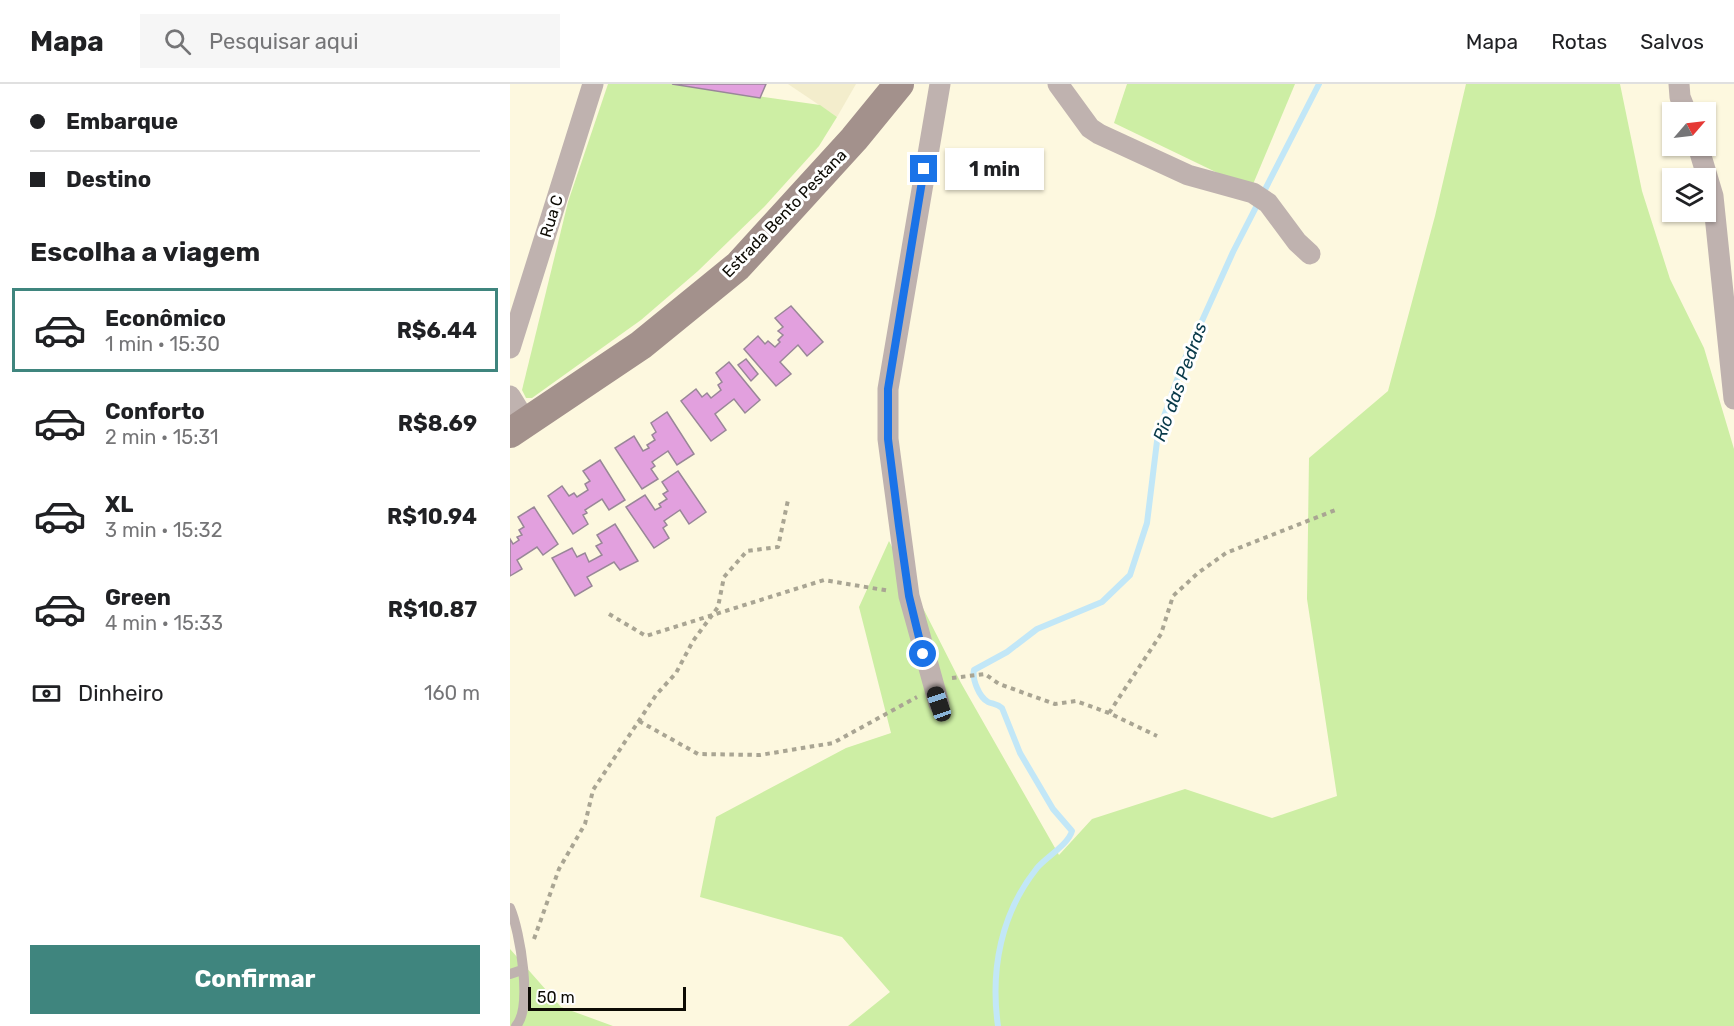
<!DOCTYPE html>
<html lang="pt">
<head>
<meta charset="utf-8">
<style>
	:root { --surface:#fff; --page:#f6f6f6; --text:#202124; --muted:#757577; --line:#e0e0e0; --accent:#3f857e }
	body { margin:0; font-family:Rubik,sans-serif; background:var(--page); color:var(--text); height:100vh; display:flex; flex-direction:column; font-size:22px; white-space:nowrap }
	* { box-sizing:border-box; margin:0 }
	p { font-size:20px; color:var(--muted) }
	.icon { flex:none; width:33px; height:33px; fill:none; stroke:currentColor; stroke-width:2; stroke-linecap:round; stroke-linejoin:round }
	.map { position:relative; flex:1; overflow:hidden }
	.details { display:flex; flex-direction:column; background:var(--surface); width:510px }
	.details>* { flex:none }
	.banner { display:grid; align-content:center; height:132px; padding:0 30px; background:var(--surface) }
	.needle { width:39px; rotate:62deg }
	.buttons { position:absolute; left:1152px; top:18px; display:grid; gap:12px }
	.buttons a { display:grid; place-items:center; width:54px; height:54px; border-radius:0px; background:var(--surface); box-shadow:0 2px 4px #0004; font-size:30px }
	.scale { position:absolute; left:18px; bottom:15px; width:158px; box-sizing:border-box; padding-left:6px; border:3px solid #0d0b04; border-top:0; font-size:16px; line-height:21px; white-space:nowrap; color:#0d0b04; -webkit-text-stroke:4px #fff; paint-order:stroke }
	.end { position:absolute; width:27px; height:27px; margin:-14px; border:8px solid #1a73e8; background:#fff; box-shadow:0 0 0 3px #fff }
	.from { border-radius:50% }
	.bubble { position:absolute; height:42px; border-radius:0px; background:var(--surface); box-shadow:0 2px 4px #0004; font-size:20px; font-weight:700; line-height:42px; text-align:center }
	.car { position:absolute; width:18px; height:36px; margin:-18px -9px; border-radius:8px; box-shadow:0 0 4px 2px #0007; background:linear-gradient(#222 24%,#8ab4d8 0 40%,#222 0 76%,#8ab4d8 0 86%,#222 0) }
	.banner b { display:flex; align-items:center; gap:21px; height:57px; font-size:22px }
	.banner b+b { border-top:2px solid var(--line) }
	.banner i { width:15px; height:15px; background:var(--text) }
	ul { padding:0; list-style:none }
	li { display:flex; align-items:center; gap:18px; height:84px; margin:0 12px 9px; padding:0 18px; border:3px solid transparent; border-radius:0px }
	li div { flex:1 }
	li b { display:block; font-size:22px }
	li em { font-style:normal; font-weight:700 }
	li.current { border-color:var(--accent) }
	li>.icon { width:54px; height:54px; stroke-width:1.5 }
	h2 { padding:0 30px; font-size:27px; line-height:72px }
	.pay { display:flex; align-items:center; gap:15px; height:66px; padding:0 30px; font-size:22px }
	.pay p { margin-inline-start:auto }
	.button { display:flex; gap:12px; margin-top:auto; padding:12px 30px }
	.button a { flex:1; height:69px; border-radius:0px; background:var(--accent); color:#fff; font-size:24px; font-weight:700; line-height:69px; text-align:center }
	header { display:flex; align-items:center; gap:36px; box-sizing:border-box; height:84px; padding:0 30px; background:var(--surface); border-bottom:2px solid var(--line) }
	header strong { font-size:28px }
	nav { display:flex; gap:33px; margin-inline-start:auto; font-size:21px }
	.search { width:420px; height:54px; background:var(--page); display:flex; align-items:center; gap:15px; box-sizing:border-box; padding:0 21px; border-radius:0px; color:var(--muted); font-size:22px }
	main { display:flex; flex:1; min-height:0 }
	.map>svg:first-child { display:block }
</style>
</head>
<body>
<header>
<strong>Mapa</strong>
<div class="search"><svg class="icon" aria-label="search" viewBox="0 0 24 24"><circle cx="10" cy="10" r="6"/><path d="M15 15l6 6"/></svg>Pesquisar aqui</div>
<nav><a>Mapa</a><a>Rotas</a><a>Salvos</a></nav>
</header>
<main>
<section class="details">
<div class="banner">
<b><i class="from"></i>Embarque</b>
<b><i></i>Destino</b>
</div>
<h2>Escolha a viagem</h2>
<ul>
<li class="current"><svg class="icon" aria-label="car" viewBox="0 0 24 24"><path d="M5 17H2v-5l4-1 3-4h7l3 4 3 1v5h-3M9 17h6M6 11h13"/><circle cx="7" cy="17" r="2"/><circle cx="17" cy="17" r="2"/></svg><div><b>Econômico</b><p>1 min · 15:30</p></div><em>R$6.44</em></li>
<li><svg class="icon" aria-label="car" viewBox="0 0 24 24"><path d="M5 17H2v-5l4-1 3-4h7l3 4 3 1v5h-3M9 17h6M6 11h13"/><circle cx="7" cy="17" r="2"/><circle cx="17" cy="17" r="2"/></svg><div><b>Conforto</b><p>2 min · 15:31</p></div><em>R$8.69</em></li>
<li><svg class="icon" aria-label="car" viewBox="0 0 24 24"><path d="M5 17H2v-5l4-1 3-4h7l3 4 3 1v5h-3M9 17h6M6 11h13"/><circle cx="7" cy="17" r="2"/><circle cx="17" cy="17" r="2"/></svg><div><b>XL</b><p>3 min · 15:32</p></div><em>R$10.94</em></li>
<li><svg class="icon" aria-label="car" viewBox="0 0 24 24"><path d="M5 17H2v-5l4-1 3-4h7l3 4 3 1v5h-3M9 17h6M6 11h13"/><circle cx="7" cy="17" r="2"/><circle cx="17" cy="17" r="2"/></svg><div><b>Green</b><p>4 min · 15:33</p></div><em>R$10.87</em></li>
</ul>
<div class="pay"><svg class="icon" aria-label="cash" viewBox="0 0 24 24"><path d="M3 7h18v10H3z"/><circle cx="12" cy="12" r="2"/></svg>Dinheiro<p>160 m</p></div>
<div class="button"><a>Confirmar</a></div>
</section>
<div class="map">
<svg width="1224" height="942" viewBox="0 0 1224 942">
	<rect width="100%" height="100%" fill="#fdf8df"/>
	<path fill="#f3edcc" d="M278,0H346L327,33Z"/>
	<g fill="#cdeea4">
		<path d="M98,0H162L310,21L327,33L309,62L255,122L188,187L131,236L22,314H16L12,306L58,118Z"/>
		<path d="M617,0H785L741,105L604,39Z"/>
		<path d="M956,0H1110L1132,107L1160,195L1194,264L1224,365V942H338L380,908L332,853L190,813L206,733L336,664L381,649L349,523L379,457L451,599L549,771L582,735L675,705L762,734L827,712L797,515L799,374L878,307L925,132Z"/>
		<path d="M0,865L51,923L103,942H0Z"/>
	</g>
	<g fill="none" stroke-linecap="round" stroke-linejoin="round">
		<path stroke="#c2e7f7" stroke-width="6" d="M488,942C480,886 491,829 527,784C536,773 558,761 562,747L543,725L510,669L492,624C487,620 483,620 478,618C469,613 462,595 464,586L497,568L527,545L592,518L620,491L637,439L648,349L673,279L723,168L809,0"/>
	</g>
	<g fill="#e2a0de" stroke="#998798" stroke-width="1.5">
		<path d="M162,0H256L250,14Z"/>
		<path d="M281,222L313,258L297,272L288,261L270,278L281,290L266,302L234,265L248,252L255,260L258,257L265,263L270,258L268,256L273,251L268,247L273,243L265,234Z"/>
		<path d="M236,275L248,290L241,297L228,281Z"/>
		<path d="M219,278L250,316L235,329L224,315L205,330L216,346L201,357L171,317L186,305L192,313L197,309L201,314L211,306L208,301L212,298L206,289Z"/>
		<path d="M157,328L184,370L167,381L158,367L142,378L145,382L141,385L148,395L132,405L105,364L124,352L133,367L139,364L137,361L145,356L142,351L146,348L141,339Z"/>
		<path d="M90,376L115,416L99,426L92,415L75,426L77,429L73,431L78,440L63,450L38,412L52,402L59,412L64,409L67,413L78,406L75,400L80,397L73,387Z"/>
		<path d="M168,387L196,428L179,440L170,426L154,437L157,441L153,444L159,454L144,464L116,423L135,411L145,426L151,423L149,420L157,415L153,410L158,407L152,398Z"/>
		<path d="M24,423L48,460L33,471L27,463L7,476L12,485L0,492V455L3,460L9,456L7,453L12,451L9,446L14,443L8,433Z"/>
		<path d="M105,440L128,477L110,486L104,478L77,493L82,502L65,512L42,474L62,464L67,473L75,469L79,478L92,471L86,462L92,459L87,451Z"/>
	</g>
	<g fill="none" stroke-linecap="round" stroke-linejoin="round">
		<g stroke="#a9a593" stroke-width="4" stroke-dasharray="4.5 4.5" stroke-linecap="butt">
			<path d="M99,530L136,552L314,496L380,507"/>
			<path d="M442,594L475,590L489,600L545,620L566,617L599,629L647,652"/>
			<path d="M599,629L651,550L663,512L688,489L716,469L828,425"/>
			<path d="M129,637L188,670L250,671L323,659L407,613"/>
			<path d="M24,855L49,785L75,740L83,706L146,611L166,589L183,557L208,523L214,493L237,467L268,463L278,416"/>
		</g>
		<g stroke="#bfb2af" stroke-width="10">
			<path d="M0,824C10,847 23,923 6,942"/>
			<path d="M0,890L12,886"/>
		</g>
		<g stroke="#bfb2af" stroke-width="21">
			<path d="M548,0L580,44L589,50L678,91L743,109L758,119L787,158L800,170"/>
			<path d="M1169,0L1170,13L1176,28"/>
			<path d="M1188,62L1203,112L1224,315"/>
			<path d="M0,264L83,0"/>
			<path d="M0,312L16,338"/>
			<path d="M429,620L399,512L378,355V305L430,0"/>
		</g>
		<path stroke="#a3918c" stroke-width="30" d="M0,349L131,261L228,182L344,55L389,0"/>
	</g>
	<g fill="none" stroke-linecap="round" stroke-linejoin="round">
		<path stroke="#1a73e8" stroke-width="8" d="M413,570L399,512L389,442L378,355V305L414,85"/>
	</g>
	<g text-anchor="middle" stroke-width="6" stroke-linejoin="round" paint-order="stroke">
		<g font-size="16" fill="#0d0b04" stroke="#fff">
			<text transform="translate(274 129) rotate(-46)" y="6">Estrada Bento Pestana</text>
			<text transform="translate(41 132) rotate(-73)" y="6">Rua C</text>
		</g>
		<g font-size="18" font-style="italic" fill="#083949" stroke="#fff">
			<text transform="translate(670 298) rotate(-70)" y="6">Rio das Pedras</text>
		</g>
	</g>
</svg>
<div class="buttons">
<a><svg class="needle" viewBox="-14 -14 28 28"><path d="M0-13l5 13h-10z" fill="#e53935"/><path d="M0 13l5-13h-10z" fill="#757577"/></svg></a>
<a><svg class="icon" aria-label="layers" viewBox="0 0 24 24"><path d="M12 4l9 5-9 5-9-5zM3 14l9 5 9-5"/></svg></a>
</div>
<div class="scale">50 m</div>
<i class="end from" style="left:413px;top:570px"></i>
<i class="end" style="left:414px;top:85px"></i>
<div class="bubble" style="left:435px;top:64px;width:99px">1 min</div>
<i class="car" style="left:429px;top:620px;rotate:341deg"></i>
</div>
</main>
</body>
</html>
